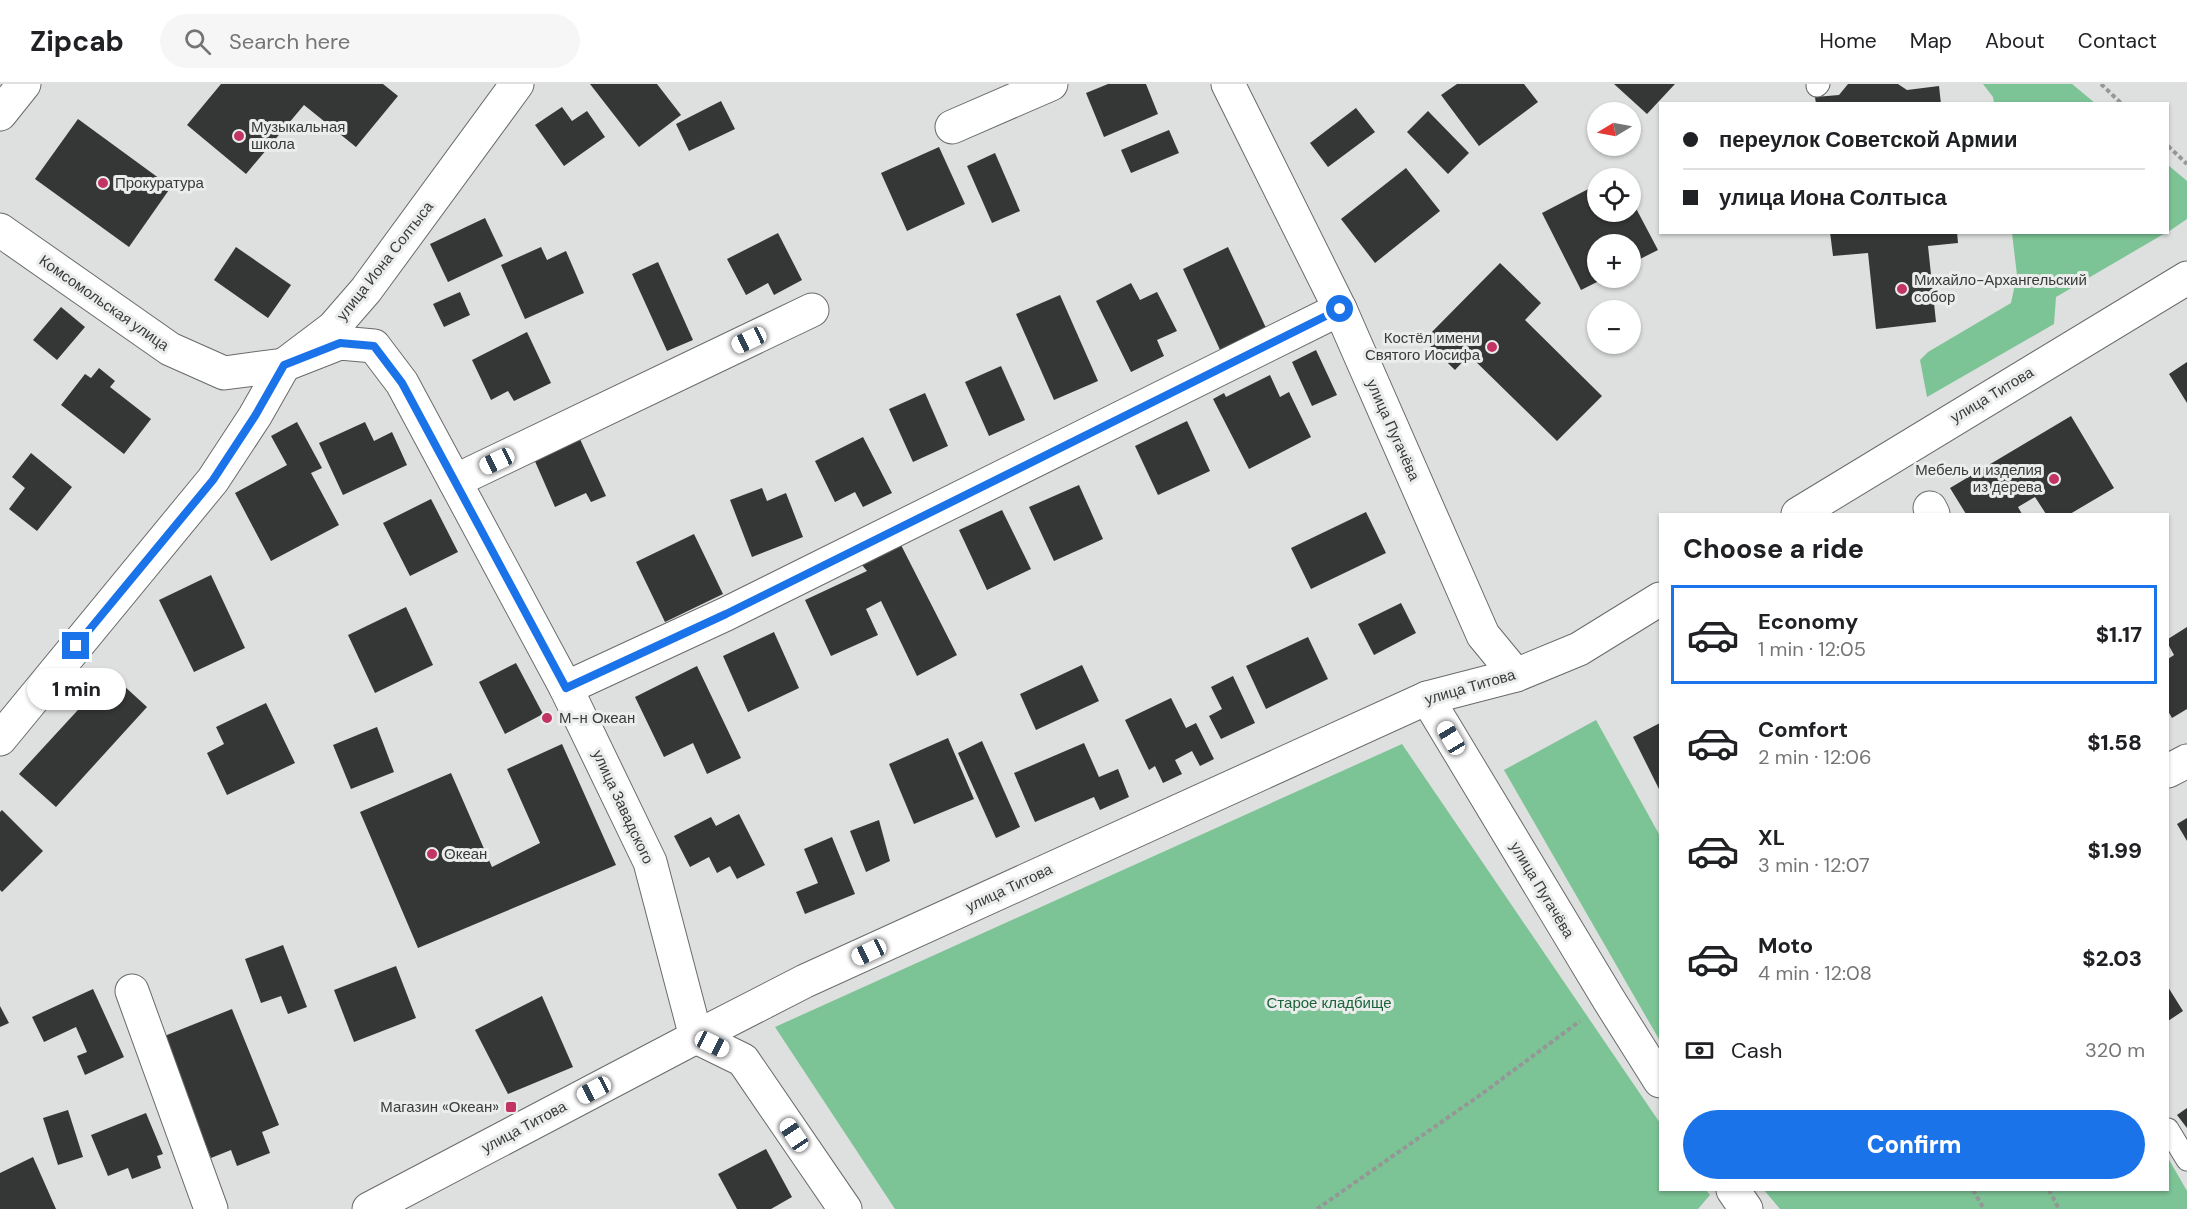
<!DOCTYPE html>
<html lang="en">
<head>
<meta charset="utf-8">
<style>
	:root { --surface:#fff; --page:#f6f6f6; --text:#202124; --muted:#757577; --line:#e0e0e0; --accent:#1a73e8 }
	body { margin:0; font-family:"DM Sans",sans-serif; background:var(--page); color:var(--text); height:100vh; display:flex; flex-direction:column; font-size:22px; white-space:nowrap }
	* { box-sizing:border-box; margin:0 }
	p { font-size:20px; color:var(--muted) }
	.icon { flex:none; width:33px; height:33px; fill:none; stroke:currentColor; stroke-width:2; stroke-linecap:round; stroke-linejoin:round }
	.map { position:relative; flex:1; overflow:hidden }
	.sheet { position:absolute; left:1659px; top:429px; width:510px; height:678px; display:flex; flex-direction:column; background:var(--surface); border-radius:0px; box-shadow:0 2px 4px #0004 }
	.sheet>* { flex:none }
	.guide { position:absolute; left:1659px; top:18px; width:510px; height:132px; border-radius:0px; box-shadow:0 2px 4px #0004; display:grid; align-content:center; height:132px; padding:0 24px; background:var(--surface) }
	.needle { width:39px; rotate:260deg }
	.fabs { position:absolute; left:1587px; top:18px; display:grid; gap:12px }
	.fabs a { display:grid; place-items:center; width:54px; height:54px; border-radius:50%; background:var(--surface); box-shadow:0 2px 4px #0004; font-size:30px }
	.end { position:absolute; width:27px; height:27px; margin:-14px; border:8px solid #1a73e8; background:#fff; box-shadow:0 0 0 3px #fff }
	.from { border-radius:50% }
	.bubble { position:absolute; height:42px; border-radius:21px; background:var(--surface); box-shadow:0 2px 4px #0004; font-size:20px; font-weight:800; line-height:42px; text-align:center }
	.car { position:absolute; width:18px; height:36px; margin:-18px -9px; border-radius:8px; box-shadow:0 0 4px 2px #0007; background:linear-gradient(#fff 24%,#345 0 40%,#fff 0 76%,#345 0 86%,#fff 0) }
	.guide b { display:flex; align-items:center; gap:21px; height:57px; font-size:22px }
	.guide b+b { border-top:2px solid var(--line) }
	.guide i { width:15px; height:15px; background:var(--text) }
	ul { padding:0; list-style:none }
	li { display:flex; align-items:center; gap:18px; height:99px; margin:0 12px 9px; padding:0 12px; border:3px solid transparent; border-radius:0px }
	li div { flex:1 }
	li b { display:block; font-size:22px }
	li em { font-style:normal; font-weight:800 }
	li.selected { border-color:var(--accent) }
	li>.icon { width:54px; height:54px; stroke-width:1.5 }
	h2 { padding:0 24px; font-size:27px; line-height:72px }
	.pay { display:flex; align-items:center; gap:15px; height:66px; padding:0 24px; font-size:22px }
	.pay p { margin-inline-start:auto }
	.cta { display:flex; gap:12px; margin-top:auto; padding:12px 24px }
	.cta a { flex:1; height:69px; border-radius:36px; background:var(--accent); color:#fff; font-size:24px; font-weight:800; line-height:69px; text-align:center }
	header { display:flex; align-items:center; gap:36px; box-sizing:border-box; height:84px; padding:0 30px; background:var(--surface); border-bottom:2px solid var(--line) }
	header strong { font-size:28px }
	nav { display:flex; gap:33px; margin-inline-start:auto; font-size:21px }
	.search { width:420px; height:54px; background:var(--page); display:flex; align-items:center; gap:15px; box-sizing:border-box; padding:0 21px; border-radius:33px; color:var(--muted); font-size:22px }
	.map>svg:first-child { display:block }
</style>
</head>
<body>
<header>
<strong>Zipcab</strong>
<div class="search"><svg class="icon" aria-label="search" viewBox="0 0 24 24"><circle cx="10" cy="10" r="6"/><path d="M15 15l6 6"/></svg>Search here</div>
<nav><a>Home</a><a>Map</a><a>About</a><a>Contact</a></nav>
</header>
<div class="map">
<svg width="2187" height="1125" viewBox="0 0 2187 1125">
	<rect width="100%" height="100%" fill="#dde0de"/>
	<g fill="#7cc395">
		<path d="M1983,0H2072L2095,19H1994L1993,13Z"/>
		<path d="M2168,81L2187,97V135L2168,148Z"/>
		<path d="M2167,148L2056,213L2054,240L1927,313L1920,276L1928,268L2011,219L2017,191L2012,149Z"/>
		<path d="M1596,636L1660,752V957L1504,686Z"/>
		<path d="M1402,660L1660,1039V1106H1706L1710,1111L1698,1125H895L775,943Z"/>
		<path d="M2168,1074L2187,1107V1125H1780L1764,1106H2168Z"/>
	</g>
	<g fill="#353736">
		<path d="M221,0H383L398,12L356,63L304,21L246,90L187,41Z"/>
		<path d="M590,0H657L681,31L639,63Z"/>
		<path d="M1108,0H1146L1158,30L1104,53L1086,9Z"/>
		<path d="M1457,0H1524L1538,18L1479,62L1441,11Z"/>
		<path d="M1614,0H1675L1647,30Z"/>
		<path d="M1848,0H1898L1907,6L1939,2L1941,20H1816L1815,13L1839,11Z"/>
		<path d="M721,17L735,45L689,67L676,40Z"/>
		<path d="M562,23L572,37L587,27L605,53L564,82L535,41Z"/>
		<path d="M1356,24L1375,48L1328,83L1310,59Z"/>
		<path d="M1428,27L1469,69L1448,90L1407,48Z"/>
		<path d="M78,35L171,103L129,163L35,95Z"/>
		<path d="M1169,46L1179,69L1131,89L1121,66Z"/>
		<path d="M939,63L965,120L907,147L881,89Z"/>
		<path d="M995,69L1020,127L992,139L967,82Z"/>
		<path d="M1406,84L1440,127L1375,179L1341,135Z"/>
		<path d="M1598,100V128H1630V113L1658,166L1630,180V160H1598V194H1605L1581,206L1542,129Z"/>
		<path d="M485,134L503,172L448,198L430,160Z"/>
		<path d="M1830,148H1957L1958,159L1928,162L1936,238L1876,245L1868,169L1833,172Z"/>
		<path d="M778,149L802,196L774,211L768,199L746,211L727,175Z"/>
		<path d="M236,163L291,201L268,234L214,196Z"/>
		<path d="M541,163L547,176L566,167L584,209L525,235L501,181Z"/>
		<path d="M1228,163L1267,246L1221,268L1183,185Z"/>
		<path d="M658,178L693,256L667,267L632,190Z"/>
		<path d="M1500,179L1541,219L1525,236L1602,312L1557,357L1469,271L1455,286L1424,256Z"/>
		<path d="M1131,199L1140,216L1157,208L1177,247L1157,256L1164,272L1131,288L1096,217Z"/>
		<path d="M460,208L470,231L444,243L433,220Z"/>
		<path d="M1060,211L1098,297L1054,316L1016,230Z"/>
		<path d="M61,223L85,243L57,276L33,256Z"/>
		<path d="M527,248L551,299L514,317L508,307L491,316L472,276Z"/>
		<path d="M1316,266L1337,311L1312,322L1292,278Z"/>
		<path d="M2187,278V319L2169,290Z"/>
		<path d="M1001,282L1025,336L989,352L965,298Z"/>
		<path d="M99,284L115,297L110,303L151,335L124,370L61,321L85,290L91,294Z"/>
		<path d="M1270,291L1280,313L1289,308L1311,353L1249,385L1213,315L1224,309L1226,313Z"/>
		<path d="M925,309L948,362L913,378L889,325Z"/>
		<path d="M2071,332L2114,404L2070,430H2046L2035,413L2018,423L2022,430H1966L1950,404Z"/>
		<path d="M1187,337L1210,387L1158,411L1135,362Z"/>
		<path d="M297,338L322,384L311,389L339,441L271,477L235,409L287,381L271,352Z"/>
		<path d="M365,338L374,357L392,348L407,381L343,411L319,359Z"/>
		<path d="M863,353L892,409L863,423L855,408L835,418L815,377Z"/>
		<path d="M580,355L606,412L591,418L586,409L555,423L534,375Z"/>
		<path d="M31,369L72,403L37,447L9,425L25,404L12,393Z"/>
		<path d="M1079,401L1103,455L1054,477L1029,423Z"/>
		<path d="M762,404L767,417L786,409L803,453L752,473L730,416Z"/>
		<path d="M431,415L458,468L410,492L383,439Z"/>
		<path d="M1002,426L1031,485L987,506L959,446Z"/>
		<path d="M1366,428L1386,469L1311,505L1291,464Z"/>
		<path d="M694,450L723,510L665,538L636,478Z"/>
		<path d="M901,461L957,571L917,592L881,517L866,525L878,551L831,572L805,516L867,487L862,481Z"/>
		<path d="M211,491L245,564L194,588L159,516Z"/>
		<path d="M1401,519L1416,549L1374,571L1358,540Z"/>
		<path d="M406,523L433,581L375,609L348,551Z"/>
		<path d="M2187,543V625L2172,634L2168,627V575L2174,571L2168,560V555Z"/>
		<path d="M774,548L799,604L748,628L723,572Z"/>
		<path d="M1308,553L1328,595L1266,625L1246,582Z"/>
		<path d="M516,579L543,630L505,650L479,598Z"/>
		<path d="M1082,581L1099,617L1036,646L1020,610Z"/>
		<path d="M697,582L741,674L707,690L693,659L664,673L635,613Z"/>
		<path d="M111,590L147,623L56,723L19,690Z"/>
		<path d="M1233,592L1255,639L1221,655L1209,632L1222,625L1211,603Z"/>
		<path d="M1171,614L1186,644L1196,639L1214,675L1200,682L1192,667L1175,676L1182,690L1163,699L1155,682L1149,686L1125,636Z"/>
		<path d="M266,619L295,679L227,711L207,669L224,660L216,643Z"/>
		<path d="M1660,639V707L1633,653Z"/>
		<path d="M377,643L394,688L351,705L333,661Z"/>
		<path d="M948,654L974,715L914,740L889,680Z"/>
		<path d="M982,657L1020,743L996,754L958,669Z"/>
		<path d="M1084,659L1099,693L1118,685L1129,713L1100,726L1094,713L1035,738L1014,689Z"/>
		<path d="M562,660L616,781L418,864L360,728L451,689L492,783L540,759L507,685Z"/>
		<path d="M2,726L43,767L2,808L0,806V728Z"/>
		<path d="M739,730L765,781L737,795L730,782L717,789L709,773L690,783L674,752L711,733L716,742Z"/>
		<path d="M2187,734V757L2177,740Z"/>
		<path d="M879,736L890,777L866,788L850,747Z"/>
		<path d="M832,753L855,810L805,830L796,808L818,799L804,765Z"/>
		<path d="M283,861L307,923L288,930L281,912L261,919L245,875Z"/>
		<path d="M396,882L416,934L354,958L334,906Z"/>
		<path d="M2168,903L2183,927L2168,937Z"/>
		<path d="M93,905L124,973L85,991L77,972L87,968L76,943L44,958L32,933Z"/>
		<path d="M542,912L573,983L508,1010L475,946Z"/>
		<path d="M0,922L9,939L0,943Z"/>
		<path d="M232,925L279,1041L262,1048L270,1069L237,1082L231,1066L211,1074L162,953Z"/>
		<path d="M2187,1024V1044L2177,1031Z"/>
		<path d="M68,1026L83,1073L58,1081L43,1034Z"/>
		<path d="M146,1029L163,1070L157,1072L161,1084L132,1095L128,1084L108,1092L91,1051Z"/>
		<path d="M766,1065L792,1113L771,1125H737L718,1090Z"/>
		<path d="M33,1073L56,1125H0V1089Z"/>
	</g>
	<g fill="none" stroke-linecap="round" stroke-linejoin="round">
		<g stroke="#696b69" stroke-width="23">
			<g id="service">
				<path d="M1817,2L1819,0"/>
				<path d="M2168,1045L2187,1076"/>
			</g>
		</g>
		<g stroke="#696b69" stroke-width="35">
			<g id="minor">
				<path d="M1228,0L1340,225L1483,551L1516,591"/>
				<path d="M0,30L24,0"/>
				<path d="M952,43L1051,0"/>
				<path d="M0,146L170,265L224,289L284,281L340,259L374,262L402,299L566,604L650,778L696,953L743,976L845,1125"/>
				<path d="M455,397L812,226"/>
				<path d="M1930,424L1933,430"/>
				<path d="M566,604L726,530L1340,225"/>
				<path d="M1427,614L1609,916L1660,997"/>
				<path d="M0,655L213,396L255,332L284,281L333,244L366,206L517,0"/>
				<path d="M2168,687L2187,677"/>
				<path d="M132,907L211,1125"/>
				<path d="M1733,1106L1746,1125"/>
			</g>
		</g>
		<g stroke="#696b69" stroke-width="35">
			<g id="tertiary">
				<path d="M1798,430L2187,194"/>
				<path d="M369,1125L696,953L805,897L1427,614L1516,591L1579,565L1660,515"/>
			</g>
		</g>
		<g stroke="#959796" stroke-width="4" stroke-dasharray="4.5 3" stroke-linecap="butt">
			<path d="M2101,0L2122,20"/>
			<path d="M2168,62L2187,80"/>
			<path d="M1973,1106L1984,1125"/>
			<path d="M2049,1106L2059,1125"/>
			<path d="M1317,1125L1483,1009L1580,937"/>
		</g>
		<use href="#service" stroke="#fff" stroke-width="21"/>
		<use href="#minor" stroke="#fff" stroke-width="33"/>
		<use href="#tertiary" stroke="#fff" stroke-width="33"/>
	</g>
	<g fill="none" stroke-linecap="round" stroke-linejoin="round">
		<path stroke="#1a73e8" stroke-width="8" d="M76,562L213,396L255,332L284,281L340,259L374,262L402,299L566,604L726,530L1340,225"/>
	</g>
	<g fill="#c13464" stroke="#eaedeb" stroke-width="2">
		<circle cx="239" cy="52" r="6"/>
		<circle cx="103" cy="99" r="6"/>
		<circle cx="1902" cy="205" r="6"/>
		<circle cx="1492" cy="263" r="6"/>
		<circle cx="2054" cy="395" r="6"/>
		<circle cx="547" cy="634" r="6"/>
		<circle cx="432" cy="770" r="6"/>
		<rect x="505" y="1017" width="12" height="12" rx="3"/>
	</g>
	<g text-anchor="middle" stroke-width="6" stroke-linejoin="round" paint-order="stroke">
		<g font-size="15" fill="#393a39" stroke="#eaedeb" text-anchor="start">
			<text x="251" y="48">Музыкальная<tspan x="251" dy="17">школа</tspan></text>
			<text x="115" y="104">Прокуратура</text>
			<text x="1914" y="201">Михайло-Архангельский<tspan x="1914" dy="17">собор</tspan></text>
			<text x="1480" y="259" text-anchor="end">Костёл имени<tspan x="1480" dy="17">Святого Иосифа</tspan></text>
			<text x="2042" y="391" text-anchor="end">Мебель и изделия<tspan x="2042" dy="17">из дерева</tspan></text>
			<text x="559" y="639">М-н Океан</text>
			<text x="444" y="775">Океан</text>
			<text x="499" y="1028" text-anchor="end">Магазин «Океан»</text>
		</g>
		<g font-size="15" fill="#393a39" stroke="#eaedeb">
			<text transform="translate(385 177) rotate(-52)" y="5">улица Иона Солтыса</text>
			<text transform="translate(104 219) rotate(35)" y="5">Комсомольская улица</text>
			<text transform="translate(1992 311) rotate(-31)" y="5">улица Титова</text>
			<text transform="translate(1393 346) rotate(66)" y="5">улица Пугачёва</text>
			<text transform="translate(1470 603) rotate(-16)" y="5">улица Титова</text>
			<text transform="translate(623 723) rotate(65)" y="5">улица Завадского</text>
			<text transform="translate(1009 804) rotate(-25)" y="5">улица Титова</text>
			<text transform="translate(1542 806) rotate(59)" y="5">улица Пугачёва</text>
			<text transform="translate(524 1043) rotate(-28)" y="5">улица Титова</text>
		</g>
		<g font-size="15" fill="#1c633b" stroke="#eaedeb">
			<text x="1329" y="924">Старое кладбище</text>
		</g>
	</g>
</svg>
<div class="fabs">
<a><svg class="needle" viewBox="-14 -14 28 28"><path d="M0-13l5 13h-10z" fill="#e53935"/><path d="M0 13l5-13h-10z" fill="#757577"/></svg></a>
<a><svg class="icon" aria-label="locate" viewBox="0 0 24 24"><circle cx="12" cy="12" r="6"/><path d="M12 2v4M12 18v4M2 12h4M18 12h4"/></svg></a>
<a>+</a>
<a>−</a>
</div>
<i class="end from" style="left:1340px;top:225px"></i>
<i class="end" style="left:76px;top:562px"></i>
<div class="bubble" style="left:27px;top:584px;width:99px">1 min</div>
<i class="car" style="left:749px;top:256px;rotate:245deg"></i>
<i class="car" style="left:497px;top:377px;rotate:245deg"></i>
<i class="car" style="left:1451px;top:654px;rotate:329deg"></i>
<i class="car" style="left:869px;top:868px;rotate:245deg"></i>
<i class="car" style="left:712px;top:960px;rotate:116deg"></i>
<i class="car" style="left:594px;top:1006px;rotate:242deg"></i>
<i class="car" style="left:794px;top:1051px;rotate:326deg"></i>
<div class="guide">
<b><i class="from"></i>переулок Советской Армии</b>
<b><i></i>улица Иона Солтыса</b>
</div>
<section class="sheet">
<h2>Choose a ride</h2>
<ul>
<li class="selected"><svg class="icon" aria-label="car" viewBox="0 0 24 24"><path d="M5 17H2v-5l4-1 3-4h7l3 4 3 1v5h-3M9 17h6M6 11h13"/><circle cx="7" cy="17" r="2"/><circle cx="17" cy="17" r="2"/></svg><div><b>Economy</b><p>1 min · 12:05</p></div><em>$1.17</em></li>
<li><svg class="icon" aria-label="car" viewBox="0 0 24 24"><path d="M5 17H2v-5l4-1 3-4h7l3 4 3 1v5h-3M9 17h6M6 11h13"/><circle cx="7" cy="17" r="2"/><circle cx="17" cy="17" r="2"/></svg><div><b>Comfort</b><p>2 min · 12:06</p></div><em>$1.58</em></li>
<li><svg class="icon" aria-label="car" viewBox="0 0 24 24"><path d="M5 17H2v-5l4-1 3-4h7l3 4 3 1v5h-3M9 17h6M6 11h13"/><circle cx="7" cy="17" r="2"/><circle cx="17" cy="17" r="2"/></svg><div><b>XL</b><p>3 min · 12:07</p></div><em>$1.99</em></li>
<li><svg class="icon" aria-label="car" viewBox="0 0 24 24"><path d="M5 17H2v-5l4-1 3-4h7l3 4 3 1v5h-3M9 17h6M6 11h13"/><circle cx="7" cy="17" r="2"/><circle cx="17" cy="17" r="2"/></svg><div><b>Moto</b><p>4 min · 12:08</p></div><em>$2.03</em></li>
</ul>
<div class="pay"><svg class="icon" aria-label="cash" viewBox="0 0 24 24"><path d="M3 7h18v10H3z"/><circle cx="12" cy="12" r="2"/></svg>Cash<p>320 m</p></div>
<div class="cta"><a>Confirm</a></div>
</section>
</div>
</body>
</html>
